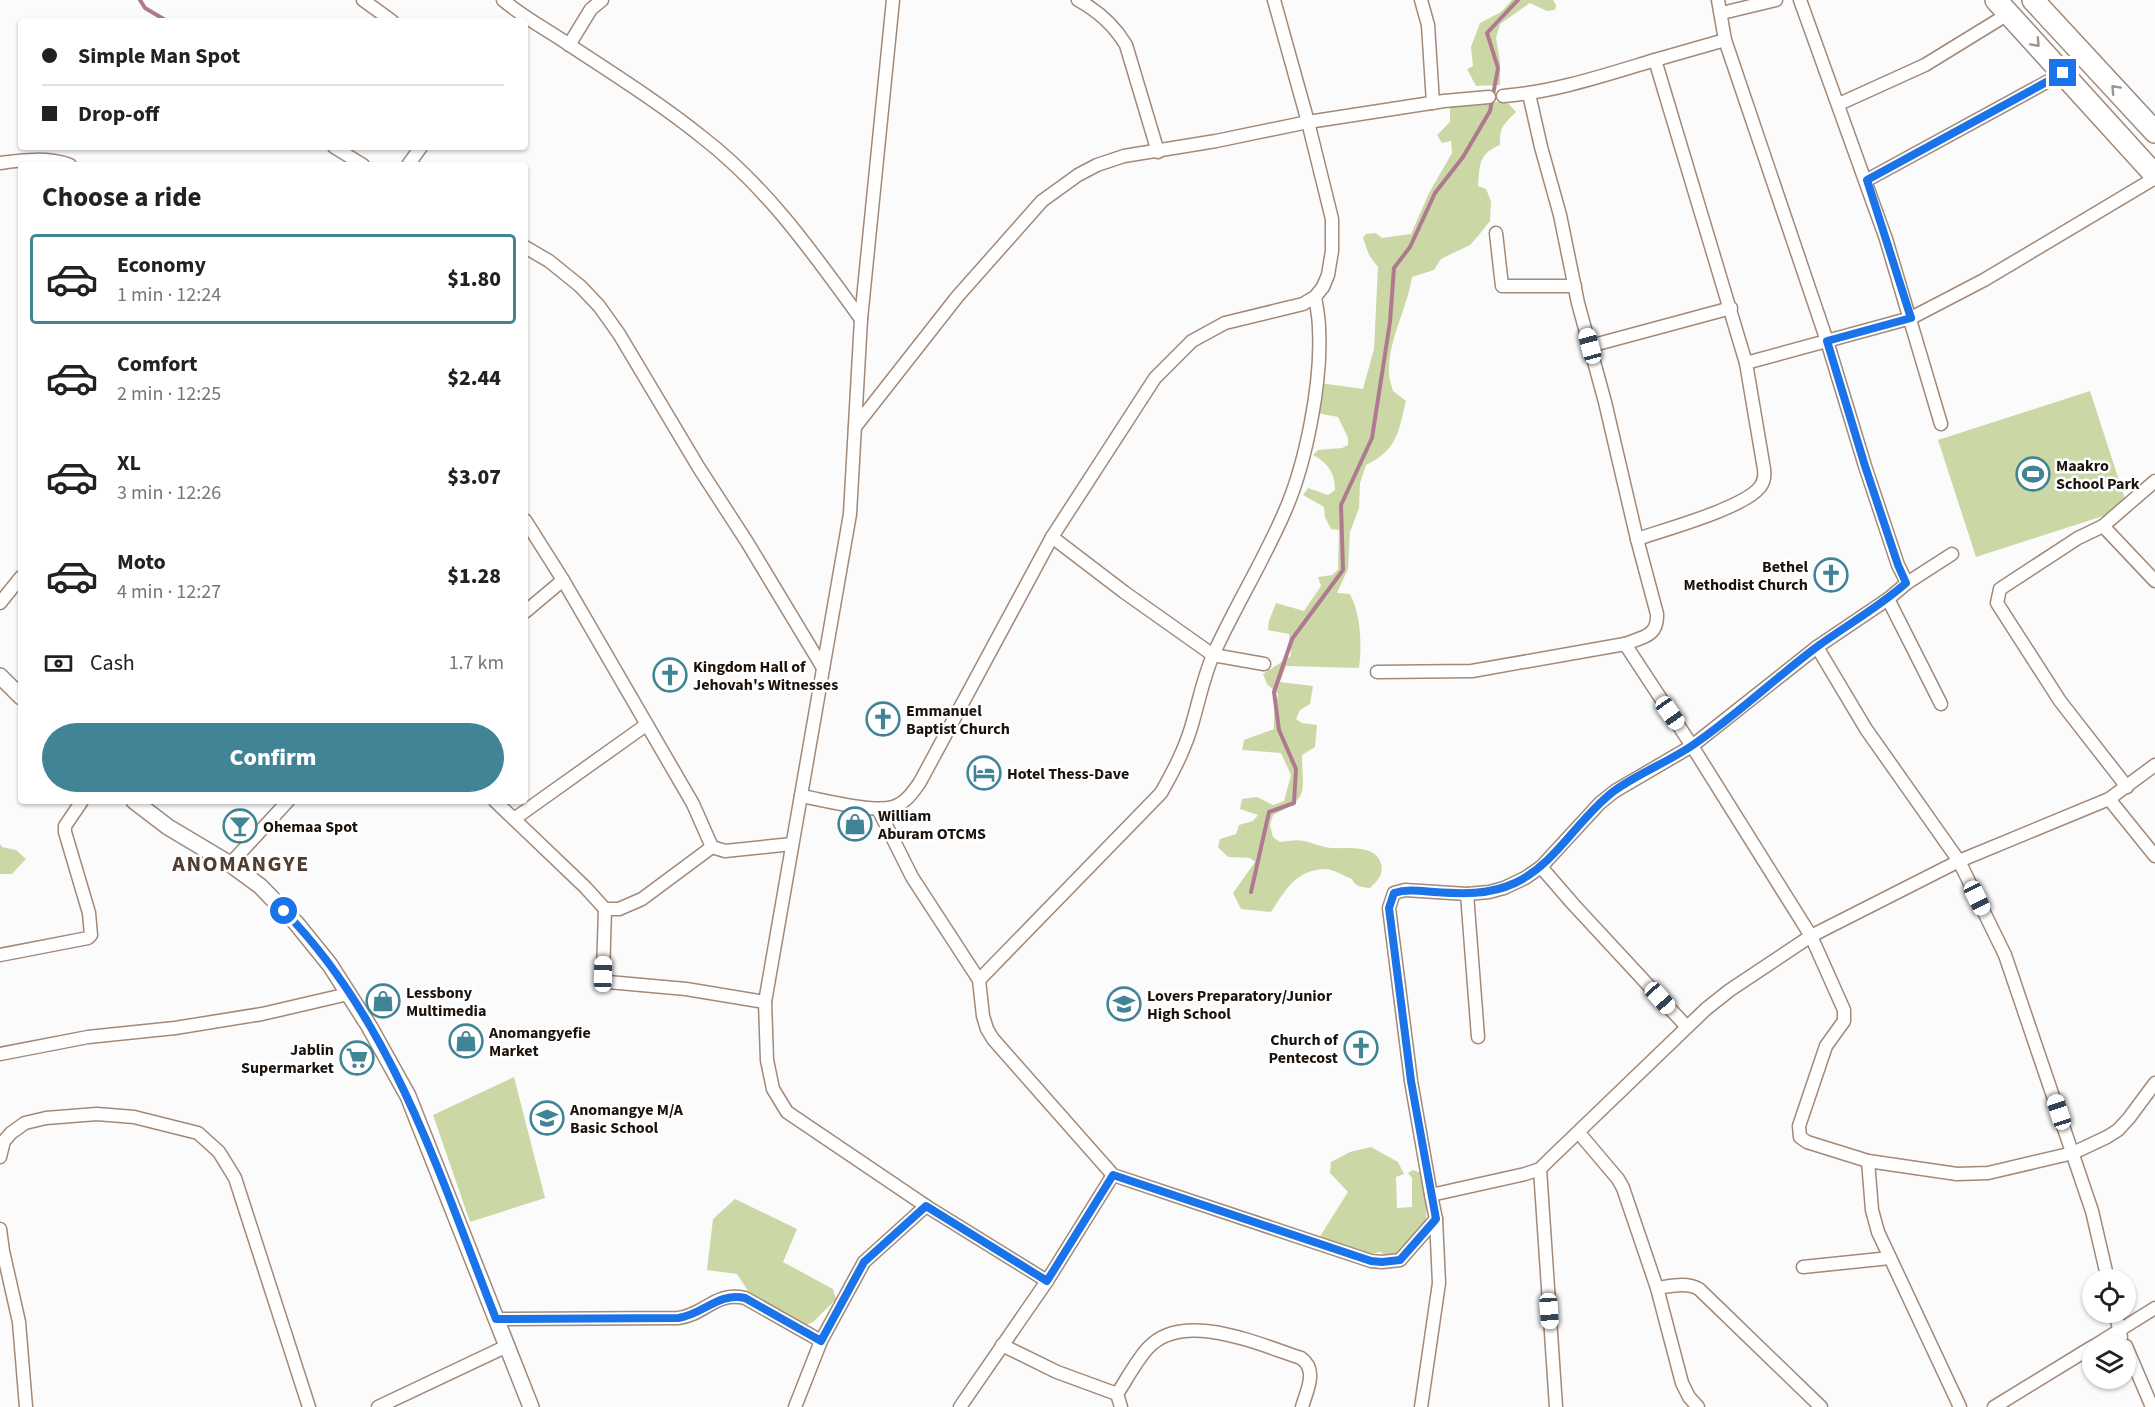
<!DOCTYPE html>
<html lang="en">
<head>
<meta charset="utf-8">
<style>
	:root { --surface:#fff; --page:#f2f2f2; --text:#222; --muted:#767676; --line:#e0e0e0; --accent:#418495 }
	body { margin:0; font-family:"Source Sans 3",sans-serif; background:var(--page); color:var(--text); height:100vh; display:flex; flex-direction:column; font-size:22px; white-space:nowrap }
	* { box-sizing:border-box; margin:0 }
	p { font-size:20px; color:var(--muted) }
	.icon { flex:none; width:33px; height:33px; fill:none; stroke:currentColor; stroke-width:2; stroke-linecap:round; stroke-linejoin:round }
	.map { position:relative; flex:1; overflow:hidden }
	.side { position:absolute; left:18px; top:162px; width:510px; height:642px; display:flex; flex-direction:column; background:var(--surface); border-radius:6px; box-shadow:0 2px 4px #0004 }
	.side>* { flex:none }
	.guide { position:absolute; left:18px; top:18px; width:510px; height:132px; border-radius:6px; box-shadow:0 2px 4px #0004; display:grid; align-content:center; height:132px; padding:0 24px; background:var(--surface) }
	.tools { position:absolute; left:2082px; top:1269px; display:grid; gap:12px }
	.tools a { display:grid; place-items:center; width:54px; height:54px; border-radius:50%; background:var(--surface); box-shadow:0 2px 4px #0004; font-size:30px }
	.end { position:absolute; width:27px; height:27px; margin:-14px; border:8px solid #1a73e8; background:#fff; box-shadow:0 0 0 3px #fff }
	.from { border-radius:50% }
	.car { position:absolute; width:18px; height:36px; margin:-18px -9px; border-radius:8px; box-shadow:0 0 4px 2px #0007; background:linear-gradient(#fff 24%,#345 0 40%,#fff 0 76%,#345 0 86%,#fff 0) }
	.guide b { display:flex; align-items:center; gap:21px; height:57px; font-size:22px }
	.guide b+b { border-top:2px solid var(--line) }
	.guide i { width:15px; height:15px; background:var(--text) }
	ul { padding:0; list-style:none }
	li { display:flex; align-items:center; gap:18px; height:90px; margin:0 12px 9px; padding:0 12px; border:3px solid transparent; border-radius:6px }
	li div { flex:1 }
	li b { display:block; font-size:22px }
	li em { font-style:normal; font-weight:800 }
	li.current { border-color:var(--accent) }
	li>.icon { width:54px; height:54px; stroke-width:1.5 }
	h2 { padding:0 24px; font-size:27px; line-height:72px }
	.pay { display:flex; align-items:center; gap:15px; height:66px; padding:0 24px; font-size:22px }
	.pay p { margin-inline-start:auto }
	.cta { display:flex; gap:12px; margin-top:auto; padding:12px 24px }
	.cta a { flex:1; height:69px; border-radius:36px; background:var(--accent); color:#fff; font-size:24px; font-weight:800; line-height:69px; text-align:center }
	.map>svg:first-child { display:block }
</style>
</head>
<body>
<div class="map">
<svg width="2155" height="1407" viewBox="0 0 2155 1407">
	<rect width="100%" height="100%" fill="#fbfbfb"/>
	<g fill="#cbd8a5">
		<path d="M1512,0H1553L1556,5L1555,10L1547,11L1530,3L1500,24L1496,38L1500,62V85L1476,86L1467,69L1473,66L1471,47L1480,23L1501,12Z"/>
		<path d="M1488,102H1507L1516,112C1504,124 1499,127 1500,145C1478,154 1480,165 1478,186L1486,189L1491,201L1490,221L1478,236L1470,245L1441,259L1434,270L1412,277C1407,308 1390,337 1389,368C1388,376 1391,384 1393,391L1406,401C1398,433 1398,449 1366,465L1360,483L1359,508L1350,532L1348,569L1337,593L1350,594C1361,615 1362,645 1359,668L1286,666L1280,682L1313,686L1310,704L1300,710L1296,719L1302,723L1317,725L1315,747L1302,755C1302,791 1311,798 1273,815L1270,825L1273,837L1280,842C1288,841 1296,839 1304,841C1313,843 1321,847 1331,848C1347,849 1376,844 1381,864C1384,875 1377,881 1370,888C1362,887 1355,887 1352,879C1344,876 1333,869 1325,869C1295,870 1285,891 1271,912L1241,909L1233,893L1255,862L1250,858L1228,857L1218,847L1220,839L1236,834L1239,825L1253,821L1258,815L1240,809L1242,799L1257,797L1273,805L1284,801L1291,775L1281,753L1242,750L1244,740L1274,729V713L1278,694L1267,684L1263,674L1291,656L1289,634L1268,630L1269,621L1276,603L1304,611L1321,586L1318,577L1332,575L1338,570L1339,530L1331,529L1325,517L1324,507L1303,495L1308,488L1328,495L1335,490C1335,473 1328,463 1313,455L1318,450L1342,448L1348,445V438L1338,417L1317,413L1320,383L1363,389L1374,349L1378,267L1369,255L1363,238L1366,234L1376,233L1382,238L1411,234L1429,193L1452,153L1451,141L1442,143L1437,135L1450,122V105Z"/>
		<path d="M2090,391L2128,508L1976,557L1938,440Z"/>
		<path d="M0,844L2,847L16,850L26,859L12,874H0Z"/>
		<path d="M514,1077L545,1198L470,1222L433,1115Z"/>
		<path d="M1371,1147L1398,1162L1404,1174L1396,1177L1397,1208L1412,1207V1178L1408,1173L1413,1170L1421,1173L1427,1202L1426,1220L1419,1231L1397,1255L1388,1257L1380,1252L1366,1255L1319,1238L1348,1192L1330,1173L1331,1162L1350,1152Z"/>
		<path d="M735,1199L797,1229L783,1262L833,1289L836,1299L813,1322L804,1326L769,1307L748,1291L737,1274L707,1270L713,1219Z"/>
	</g>
	<g fill="none" stroke-linecap="round" stroke-linejoin="round">
		<g stroke="#af7a90" stroke-width="4">
			<path d="M140,0L145,8L167,21"/>
			<path d="M1251,892L1269,812L1294,803L1296,769L1279,730L1274,692L1292,639L1343,570L1341,505L1372,438L1390,322L1394,268L1410,247L1435,193L1463,157L1490,111L1498,68L1487,33L1518,0"/>
		</g>
		<g stroke="#a28978" stroke-width="15">
			<g id="minor">
				<path d="M363,0L392,21"/>
				<path d="M503,0C524,18 548,30 571,46C615,75 661,104 702,137C768,188 813,253 861,319"/>
				<path d="M893,0L861,319L850,514L765,1002L767,1060L773,1089L787,1112L926,1206L1047,1281"/>
				<path d="M1078,0C1098,11 1114,25 1126,45L1158,152"/>
				<path d="M1421,0L1428,25L1433,103"/>
				<path d="M1718,0L1725,40L1827,341L1865,466L1898,565L1907,583"/>
				<path d="M1800,0L1886,239L1941,424"/>
				<path d="M1722,13L1776,0"/>
				<path d="M1725,40L1655,60L1746,363L1911,318L1984,280L2155,178"/>
				<path d="M569,45L591,9L602,0"/>
				<path d="M1503,96C1555,92 1605,75 1655,60"/>
				<path d="M1839,104L1925,65L2008,14"/>
				<path d="M334,147L363,165"/>
				<path d="M0,163C22,160 49,157 70,165"/>
				<path d="M408,165L421,147"/>
				<path d="M1867,180L2063,73"/>
				<path d="M1496,233L1502,286H1575"/>
				<path d="M525,247L549,261L580,286L599,306L619,334L699,468L747,542L823,668"/>
				<path d="M1590,346L1731,308"/>
				<path d="M855,427L957,297L1042,201L1078,175L1097,165L1124,156L1216,141L1308,122L1444,101L1489,97"/>
				<path d="M525,520L563,580L693,804L712,847L725,851L792,844"/>
				<path d="M2103,526L2155,481"/>
				<path d="M1052,537L1124,592L1213,655L1264,664"/>
				<path d="M1637,539C1664,530 1744,508 1760,487C1764,482 1765,476 1764,469L1746,363"/>
				<path d="M1888,599L1941,704"/>
				<path d="M0,603L21,577"/>
				<path d="M525,612L563,580"/>
				<path d="M1625,644L1692,746L1811,936L1844,1010V1021L1826,1046L1799,1126L1800,1137L1807,1142L1868,1161L1957,1174L1988,1173L2073,1153L2107,1137L2118,1130L2129,1118L2155,1083"/>
				<path d="M1817,647L1866,729L1959,861L2005,955L2092,1211L2108,1280"/>
				<path d="M1377,672L1472,671L1625,644C1642,637 1658,637 1657,614L1637,539L1605,402L1578,303L1560,215L1541,147L1529,94"/>
				<path d="M2127,787L2060,701L1997,603L2000,589L2078,538L2103,526L2155,581"/>
				<path d="M801,796C824,800 873,813 893,807C906,803 913,792 920,782L1052,537L1155,378L1192,341L1225,323L1303,304L1315,297L1323,287L1328,275L1332,251V219L1308,122L1274,0"/>
				<path d="M2109,799L2155,856"/>
				<path d="M495,801L585,887L605,909H619L642,899L712,847"/>
				<path d="M878,809L912,877L979,980L983,1016L987,1029L993,1039L1113,1175L1371,1261L1382,1262L1400,1260L1436,1219"/>
				<path d="M514,819L646,725"/>
				<path d="M230,864L288,801"/>
				<path d="M1541,867L1573,904L1687,1027"/>
				<path d="M1467,894L1478,1037"/>
				<path d="M605,909L603,974L604,979L608,982L686,989L765,1002"/>
				<path d="M0,955L88,938L91,935L89,913L65,832V826L82,801"/>
				<path d="M979,980L1161,793C1172,774 1183,753 1190,731C1198,706 1203,677 1214,653C1236,605 1264,560 1285,511C1306,463 1322,382 1319,329C1319,318 1317,308 1315,297"/>
				<path d="M0,1054L88,1037L175,1028L262,1014L348,994"/>
				<path d="M1579,1133L1618,1179L1623,1188L1657,1288L1682,1383L1689,1397L1698,1407"/>
				<path d="M0,1157L4,1141L11,1133L25,1123L46,1118L97,1114L134,1117L198,1133L219,1152L235,1178L309,1407"/>
				<path d="M1868,1161L1872,1210L1878,1232L1960,1407"/>
				<path d="M1540,1169L1556,1407"/>
				<path d="M1431,1195L1411,1081L1389,908L1394,893L1405,890L1467,894L1489,892L1504,888L1525,878L1541,867L1600,803L1615,791L1692,746L1817,647L1888,599L1907,583L1952,554"/>
				<path d="M0,1229L3,1251L19,1322L26,1407"/>
				<path d="M1803,1267L1890,1258"/>
				<path d="M1657,1288C1672,1286 1686,1282 1699,1289L1821,1407"/>
				<path d="M2115,1312L2121,1337"/>
				<path d="M496,1319L678,1318C705,1315 715,1291 745,1298L821,1341"/>
				<path d="M1002,1345L1057,1372L1117,1394"/>
				<path d="M2094,1346L2155,1308"/>
				<path d="M2126,1346L2152,1407"/>
				<path d="M378,1407L507,1346"/>
				<path d="M795,1407L821,1341L864,1262L926,1206"/>
				<path d="M960,1407L1047,1281L1113,1175"/>
				<path d="M1121,1407L1117,1394C1127,1379 1136,1361 1148,1348C1183,1309 1260,1345 1301,1358C1318,1370 1307,1390 1302,1407"/>
				<path d="M1421,1407L1439,1283L1436,1219L1431,1195L1525,1174L1540,1169L1550,1159L1706,1009L1730,990L1811,936L1959,861L2109,799L2155,765"/>
				<path d="M1994,1407L2092,1347"/>
			</g>
		</g>
		<g stroke="#a28978" stroke-width="18">
			<g id="tertiary">
				<path d="M0,676L21,697"/>
				<path d="M134,801L168,827L230,864L260,886L296,923L330,965L369,1026L408,1096L531,1407"/>
			</g>
		</g>
		<g stroke="#a28978" stroke-width="24">
			<g id="trunk">
				<path d="M1996,0L2155,175"/>
				<path d="M2033,0L2155,132"/>
			</g>
		</g>
		<use href="#minor" stroke="#fff" stroke-width="12"/>
		<use href="#tertiary" stroke="#fff" stroke-width="15"/>
		<use href="#trunk" stroke="#fff" stroke-width="21"/>
	</g>
	<defs><path id="oneway-chevron" d="M-2-3.5L2.5 0L-2 3.5" fill="none" stroke-width="1.6" stroke-linecap="round" stroke-linejoin="round" transform="scale(1.5)"/></defs>
	<g stroke="#989492">
		<use href="#oneway-chevron" transform="translate(2036 43) rotate(47)"/>
		<use href="#oneway-chevron" transform="translate(2115 89) rotate(-133)"/>
	</g>
	<g fill="none" stroke-linecap="round" stroke-linejoin="round">
		<path stroke="#1a73e8" stroke-width="8" d="M284,911C393,1022 440,1177 496,1319L678,1318C703,1315 718,1292 745,1298L821,1341L864,1262L926,1206L1047,1281L1113,1175L1371,1261L1382,1262L1400,1260L1436,1219L1411,1081L1389,908L1394,893C1407,889 1420,891 1434,892C1462,894 1489,895 1515,883C1556,864 1578,818 1614,791C1639,773 1668,762 1693,745C1737,715 1775,678 1818,646C1847,625 1879,607 1906,583L1898,565L1865,466L1827,341L1911,318L1867,180L2063,73"/>
	</g>
	<defs>
		<g id="stadium-ring" transform="scale(1.725)"><circle r="9.5" fill="#fff" stroke="#418495" stroke-width="1.5"/><path d="M0-5a6.5 5 0 1 0 0 10a6.5 5 0 1 0 0-10ZM-3.5-1.8h7v3.6h-7Z" fill="#418495"/></g>
		<g id="church-ring" transform="scale(1.725)"><circle r="9.5" fill="#fff" stroke="#418495" stroke-width="1.5"/><path d="M-1.2-6h2.4v3.5h3.3v2.4h-3.3V6h-2.4V-.1h-3.3v-2.4h3.3Z" fill="#418495"/></g>
		<g id="hotel-ring" transform="scale(1.725)"><circle r="9.5" fill="#fff" stroke="#418495" stroke-width="1.5"/><path d="M-6-4.5h1.5V1H6V5H4.5V3h-9V5H-6ZM-4 0a1.8 1.8 0 1 1 3.6 0ZM.5 0V-2.5h3Q6-2.5 6 0Z" fill="#418495"/></g>
		<g id="shop-ring" transform="scale(1.725)"><circle r="9.5" fill="#fff" stroke="#418495" stroke-width="1.5"/><path d="M-5-2.5h2.3a2.7 3.5 0 0 1 5.4 0H5L5.5 6h-11ZM-1.5-2.5h3a1.5 2.3 0 0 0-3 0Z" fill="#418495"/></g>
		<g id="bar-ring" transform="scale(1.725)"><circle r="9.5" fill="#fff" stroke="#418495" stroke-width="1.5"/><path d="M-6-5H6L.8 .8V4.5H3.5V6h-7V4.5H-.8V.8Z" fill="#418495"/></g>
		<g id="school-ring" transform="scale(1.725)"><circle r="9.5" fill="#fff" stroke="#418495" stroke-width="1.5"/><path d="M0-5L7-2L0 1L-7-2ZM-4 1L0 2.5L4 1V4Q0 6-4 4Z" fill="#418495"/></g>
		<g id="supermarket-ring" transform="scale(1.725)"><circle r="9.5" fill="#fff" stroke="#418495" stroke-width="1.5"/><path d="M-6-5.5h2.5l.6 2H6L4.5 2H-2.5L-4.4-4H-6ZM-1.5 3.2a1.3 1.3 0 1 0 .1 0ZM3 3.2a1.3 1.3 0 1 0 .1 0Z" fill="#418495"/></g>
	</defs>
	<g fill-rule="evenodd">
		<use href="#stadium-ring" x="2033" y="474"/>
		<use href="#church-ring" x="1831" y="575"/>
		<use href="#church-ring" x="670" y="675"/>
		<use href="#church-ring" x="883" y="719"/>
		<use href="#hotel-ring" x="984" y="773"/>
		<use href="#shop-ring" x="855" y="824"/>
		<use href="#bar-ring" x="240" y="826"/>
		<use href="#shop-ring" x="383" y="1001"/>
		<use href="#school-ring" x="1124" y="1004"/>
		<use href="#shop-ring" x="466" y="1041"/>
		<use href="#church-ring" x="1361" y="1048"/>
		<use href="#supermarket-ring" x="357" y="1058"/>
		<use href="#school-ring" x="547" y="1118"/>
	</g>
	<g text-anchor="middle" stroke-width="5" stroke-linejoin="round" paint-order="stroke">
		<g font-size="16" font-weight="bold" fill="#1b120c" stroke="#fff" text-anchor="start">
			<text x="2056" y="471">Maakro<tspan x="2056" dy="18">School Park</tspan></text>
			<text x="1808" y="572" text-anchor="end">Bethel<tspan x="1808" dy="18">Methodist Church</tspan></text>
			<text x="693" y="672">Kingdom Hall of<tspan x="693" dy="18">Jehovah's Witnesses</tspan></text>
			<text x="906" y="716">Emmanuel<tspan x="906" dy="18">Baptist Church</tspan></text>
			<text x="1007" y="779">Hotel Thess-Dave</text>
			<text x="878" y="821">William<tspan x="878" dy="18">Aburam OTCMS</tspan></text>
			<text x="263" y="832">Ohemaa Spot</text>
			<text x="406" y="998">Lessbony<tspan x="406" dy="18">Multimedia</tspan></text>
			<text x="1147" y="1001">Lovers Preparatory/Junior<tspan x="1147" dy="18">High School</tspan></text>
			<text x="489" y="1038">Anomangyefie<tspan x="489" dy="18">Market</tspan></text>
			<text x="1338" y="1045" text-anchor="end">Church of<tspan x="1338" dy="18">Pentecost</tspan></text>
			<text x="334" y="1055" text-anchor="end">Jablin<tspan x="334" dy="18">Supermarket</tspan></text>
			<text x="570" y="1115">Anomangye M/A<tspan x="570" dy="18">Basic School</tspan></text>
		</g>
		<g font-size="22" font-weight="bold" letter-spacing="1.5" fill="#533d2e" stroke="#fff">
			<text x="241" y="871">ANOMANGYE</text>
		</g>
	</g>
</svg>
<div class="tools">
<a><svg class="icon" aria-label="locate" viewBox="0 0 24 24"><circle cx="12" cy="12" r="6"/><path d="M12 2v4M12 18v4M2 12h4M18 12h4"/></svg></a>
<a><svg class="icon" aria-label="layers" viewBox="0 0 24 24"><path d="M12 4l9 5-9 5-9-5zM3 14l9 5 9-5"/></svg></a>
</div>
<i class="end from" style="left:284px;top:911px"></i>
<i class="end" style="left:2063px;top:73px"></i>
<i class="car" style="left:1590px;top:346px;rotate:345deg"></i>
<i class="car" style="left:1670px;top:713px;rotate:145deg"></i>
<i class="car" style="left:1977px;top:898px;rotate:154deg"></i>
<i class="car" style="left:603px;top:974px;rotate:1deg"></i>
<i class="car" style="left:1660px;top:998px;rotate:138deg"></i>
<i class="car" style="left:2059px;top:1112px;rotate:342deg"></i>
<i class="car" style="left:1549px;top:1311px;rotate:176deg"></i>
<div class="guide">
<b><i class="from"></i>Simple Man Spot</b>
<b><i></i>Drop-off</b>
</div>
<section class="side">
<h2>Choose a ride</h2>
<ul>
<li class="current"><svg class="icon" aria-label="car" viewBox="0 0 24 24"><path d="M5 17H2v-5l4-1 3-4h7l3 4 3 1v5h-3M9 17h6M6 11h13"/><circle cx="7" cy="17" r="2"/><circle cx="17" cy="17" r="2"/></svg><div><b>Economy</b><p>1 min · 12:24</p></div><em>$1.80</em></li>
<li><svg class="icon" aria-label="car" viewBox="0 0 24 24"><path d="M5 17H2v-5l4-1 3-4h7l3 4 3 1v5h-3M9 17h6M6 11h13"/><circle cx="7" cy="17" r="2"/><circle cx="17" cy="17" r="2"/></svg><div><b>Comfort</b><p>2 min · 12:25</p></div><em>$2.44</em></li>
<li><svg class="icon" aria-label="car" viewBox="0 0 24 24"><path d="M5 17H2v-5l4-1 3-4h7l3 4 3 1v5h-3M9 17h6M6 11h13"/><circle cx="7" cy="17" r="2"/><circle cx="17" cy="17" r="2"/></svg><div><b>XL</b><p>3 min · 12:26</p></div><em>$3.07</em></li>
<li><svg class="icon" aria-label="car" viewBox="0 0 24 24"><path d="M5 17H2v-5l4-1 3-4h7l3 4 3 1v5h-3M9 17h6M6 11h13"/><circle cx="7" cy="17" r="2"/><circle cx="17" cy="17" r="2"/></svg><div><b>Moto</b><p>4 min · 12:27</p></div><em>$1.28</em></li>
</ul>
<div class="pay"><svg class="icon" aria-label="cash" viewBox="0 0 24 24"><path d="M3 7h18v10H3z"/><circle cx="12" cy="12" r="2"/></svg>Cash<p>1.7 km</p></div>
<div class="cta"><a>Confirm</a></div>
</section>
</div>
</body>
</html>
